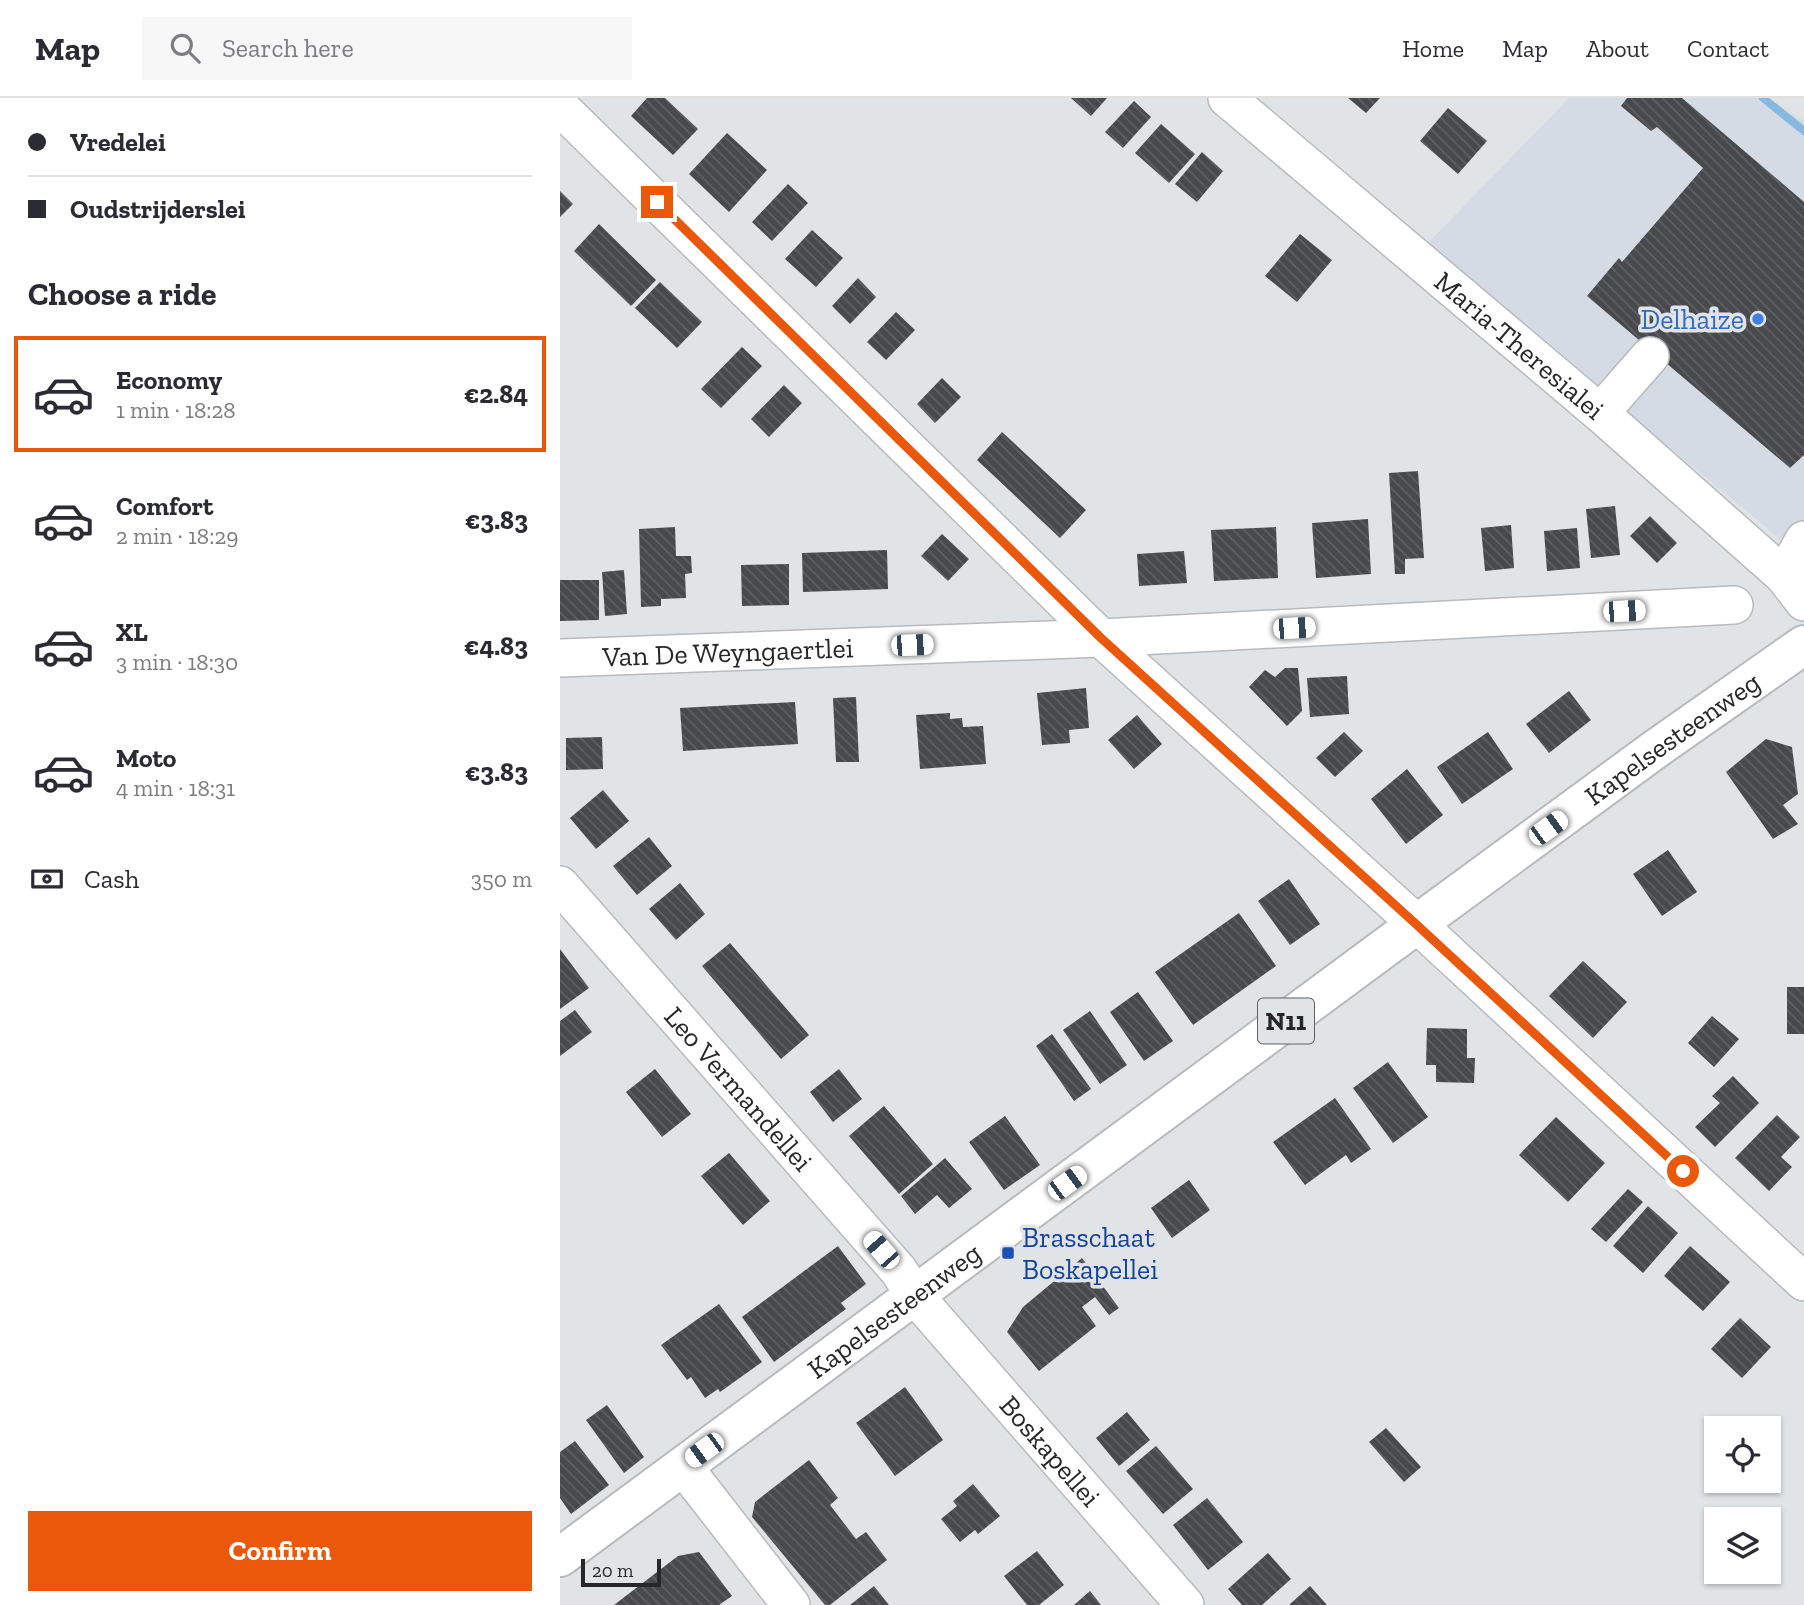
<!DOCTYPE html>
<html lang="en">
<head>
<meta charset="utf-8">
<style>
	:root { --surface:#fff; --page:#f7f7f7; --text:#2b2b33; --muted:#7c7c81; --line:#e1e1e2; --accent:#ea580c }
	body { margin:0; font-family:"Zilla Slab",serif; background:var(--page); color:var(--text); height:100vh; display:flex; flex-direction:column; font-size:26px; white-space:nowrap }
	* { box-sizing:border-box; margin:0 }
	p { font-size:23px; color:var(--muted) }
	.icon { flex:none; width:38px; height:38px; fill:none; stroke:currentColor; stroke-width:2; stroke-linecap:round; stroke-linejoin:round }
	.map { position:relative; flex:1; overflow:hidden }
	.side { display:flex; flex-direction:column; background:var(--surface); width:560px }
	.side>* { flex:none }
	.guide { display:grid; align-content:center; height:154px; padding:0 28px; background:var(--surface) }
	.controls { position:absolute; left:1144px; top:1318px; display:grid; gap:14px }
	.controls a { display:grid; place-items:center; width:77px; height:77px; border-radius:0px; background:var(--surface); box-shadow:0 2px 5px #0004; font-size:35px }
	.scale { position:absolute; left:21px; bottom:18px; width:80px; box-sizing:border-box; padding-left:7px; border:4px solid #272729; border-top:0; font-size:19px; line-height:24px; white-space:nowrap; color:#272729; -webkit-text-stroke:5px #e1e4e7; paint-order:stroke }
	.end { position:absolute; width:32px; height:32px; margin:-16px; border:9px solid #ea580c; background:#fff; box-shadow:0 0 0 4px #fff }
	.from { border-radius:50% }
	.car { position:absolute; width:21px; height:42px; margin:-21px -10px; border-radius:9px; box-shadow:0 0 5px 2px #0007; background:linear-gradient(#fff 24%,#345 0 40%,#fff 0 76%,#345 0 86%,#fff 0) }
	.guide b { display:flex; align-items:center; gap:24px; height:66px; font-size:26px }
	.guide b+b { border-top:2px solid var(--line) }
	.guide i { width:18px; height:18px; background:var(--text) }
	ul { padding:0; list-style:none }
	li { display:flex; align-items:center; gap:21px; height:116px; margin:0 14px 10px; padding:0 14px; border:4px solid transparent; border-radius:0px }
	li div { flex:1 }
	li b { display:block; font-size:26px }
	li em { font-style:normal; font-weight:700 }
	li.current { border-color:var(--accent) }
	li>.icon { width:63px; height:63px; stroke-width:1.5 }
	h2 { padding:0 28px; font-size:32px; line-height:84px }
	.pay { display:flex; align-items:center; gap:18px; height:77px; padding:0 28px; font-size:26px }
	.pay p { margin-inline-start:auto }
	.button { display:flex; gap:14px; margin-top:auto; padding:14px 28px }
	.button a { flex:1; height:80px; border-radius:0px; background:var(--accent); color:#fff; font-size:28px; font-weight:700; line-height:80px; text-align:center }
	header { display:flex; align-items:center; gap:42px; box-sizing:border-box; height:98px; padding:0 35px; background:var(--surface); border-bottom:2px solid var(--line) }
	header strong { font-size:33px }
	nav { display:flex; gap:38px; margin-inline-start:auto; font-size:24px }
	.search { width:490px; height:63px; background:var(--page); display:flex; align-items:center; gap:18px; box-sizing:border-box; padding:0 24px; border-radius:0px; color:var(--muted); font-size:26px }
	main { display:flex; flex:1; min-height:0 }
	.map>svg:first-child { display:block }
</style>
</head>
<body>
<header>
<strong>Map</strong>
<div class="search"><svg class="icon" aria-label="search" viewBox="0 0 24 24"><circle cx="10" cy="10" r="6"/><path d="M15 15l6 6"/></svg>Search here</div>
<nav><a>Home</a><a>Map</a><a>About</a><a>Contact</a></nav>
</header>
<main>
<section class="side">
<div class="guide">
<b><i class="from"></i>Vredelei</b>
<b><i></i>Oudstrijderslei</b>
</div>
<h2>Choose a ride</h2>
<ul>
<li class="current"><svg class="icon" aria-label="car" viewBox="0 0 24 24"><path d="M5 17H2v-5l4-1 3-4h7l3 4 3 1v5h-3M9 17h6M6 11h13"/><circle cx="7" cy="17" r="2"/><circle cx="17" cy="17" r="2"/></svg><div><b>Economy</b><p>1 min · 18:28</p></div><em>€2.84</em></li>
<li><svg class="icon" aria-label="car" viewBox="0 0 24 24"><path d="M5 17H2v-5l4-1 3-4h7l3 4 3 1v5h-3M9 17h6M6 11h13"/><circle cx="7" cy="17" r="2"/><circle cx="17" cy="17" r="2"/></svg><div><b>Comfort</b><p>2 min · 18:29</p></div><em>€3.83</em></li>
<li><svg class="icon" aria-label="car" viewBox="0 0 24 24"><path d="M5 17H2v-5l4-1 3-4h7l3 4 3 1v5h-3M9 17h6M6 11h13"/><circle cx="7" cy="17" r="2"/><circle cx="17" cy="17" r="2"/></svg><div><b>XL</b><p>3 min · 18:30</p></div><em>€4.83</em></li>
<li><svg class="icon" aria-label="car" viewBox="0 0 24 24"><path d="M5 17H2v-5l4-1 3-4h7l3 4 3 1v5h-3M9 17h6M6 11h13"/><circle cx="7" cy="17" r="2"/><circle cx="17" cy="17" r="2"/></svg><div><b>Moto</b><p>4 min · 18:31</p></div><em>€3.83</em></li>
</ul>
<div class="pay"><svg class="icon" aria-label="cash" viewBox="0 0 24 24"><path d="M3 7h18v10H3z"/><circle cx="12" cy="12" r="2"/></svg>Cash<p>350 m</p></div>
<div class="button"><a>Confirm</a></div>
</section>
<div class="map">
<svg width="1244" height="1507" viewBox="0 0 1244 1507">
	<defs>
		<pattern id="building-back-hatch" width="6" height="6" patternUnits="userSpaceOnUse" patternTransform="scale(1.75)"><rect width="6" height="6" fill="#47494c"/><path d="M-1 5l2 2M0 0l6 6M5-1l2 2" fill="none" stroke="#5f6063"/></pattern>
	</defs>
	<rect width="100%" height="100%" fill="#e1e4e7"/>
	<path fill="#d4dbe5" d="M1009,0H1207L1244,23V461L866,147Z"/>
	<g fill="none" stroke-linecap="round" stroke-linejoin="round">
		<path stroke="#87b9e0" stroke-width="8" d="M1203,0L1244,33"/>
	</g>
	<g fill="url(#building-back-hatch)">
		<path d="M87,0H105L138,31L113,57L71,18Z"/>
		<path d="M511,0H547L531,18Z"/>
		<path d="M788,0H820L806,15Z"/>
		<path d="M1067,0H1122L1244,104V357L1230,370L1027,198L1059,160L1062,164L1143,70L1097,29L1091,33L1061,8Z"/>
		<path d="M574,3L591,19L563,50L545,34Z"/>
		<path d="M888,10L927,43L898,76L860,43Z"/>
		<path d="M601,26L635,56L609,85L575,55Z"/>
		<path d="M167,35L207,72L169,114L129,76Z"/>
		<path d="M642,54L663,73L637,104L615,86Z"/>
		<path d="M228,86L248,105L212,143L192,124Z"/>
		<path d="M0,93L13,106L0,119Z"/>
		<path d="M39,126L96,182L71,208L14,153Z"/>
		<path d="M252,132L283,160L256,189L225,161Z"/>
		<path d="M740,136L772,162L737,204L705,178Z"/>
		<path d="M298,180L316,199L290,226L272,208Z"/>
		<path d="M100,184L142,224L117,250L75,210Z"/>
		<path d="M336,214L355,232L326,262L307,244Z"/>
		<path d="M182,249L202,268L161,310L141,291Z"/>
		<path d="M382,280L401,299L375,325L357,306Z"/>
		<path d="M224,287L242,305L209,339L191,321Z"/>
		<path d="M442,334L526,412L500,440L417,362Z"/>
		<path d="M858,373L864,460L845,461V476H835L829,375Z"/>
		<path d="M1055,408L1060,457L1031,460L1026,411Z"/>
		<path d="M1090,418L1117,445L1097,465L1070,438Z"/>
		<path d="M808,421L811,476L756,480L752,425Z"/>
		<path d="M951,427L954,470L925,473L921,430Z"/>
		<path d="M115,429L116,458H131L132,475L125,476L126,500L101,501V508L81,509L79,431Z"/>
		<path d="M716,429L718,480L654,483L651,432Z"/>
		<path d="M1017,430L1020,470L987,473L984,433Z"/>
		<path d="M382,436L409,461L388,483L361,458Z"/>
		<path d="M327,452L328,491L243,494L242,455Z"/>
		<path d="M624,453L627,485L579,488L577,456Z"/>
		<path d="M229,466V507L182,508L181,467Z"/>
		<path d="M64,472L67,516L45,518L42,474Z"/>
		<path d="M0,482H39V522L0,523Z"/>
		<path d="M725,570H738L742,613L727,628L689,589L705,572L715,579Z"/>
		<path d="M787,578L789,616L750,619L747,580Z"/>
		<path d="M526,590L529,630L509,632L510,645L482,647L477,595Z"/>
		<path d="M1009,593L1031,622L989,655L966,626Z"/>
		<path d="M296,599L299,664H276L273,600Z"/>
		<path d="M235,604L238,646L123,653L120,610Z"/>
		<path d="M390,615V621L402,620L403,629L423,628L426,666L360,671L356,617Z"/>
		<path d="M577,617L602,646L574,671L548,642Z"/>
		<path d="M784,634L803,653L775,679L756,660Z"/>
		<path d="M928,634L953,671L902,706L877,669Z"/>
		<path d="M42,639L43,671L6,672V640Z"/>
		<path d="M1206,641L1232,649L1238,696L1223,707L1238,726L1213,741L1166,674Z"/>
		<path d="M847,671L883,717L846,746L811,701Z"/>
		<path d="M43,692L69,723L36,751L10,720Z"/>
		<path d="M89,739L112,768L77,797L53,768Z"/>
		<path d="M1108,752L1137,794L1102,818L1073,776Z"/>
		<path d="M729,781L760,826L730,847L698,803Z"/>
		<path d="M120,785L145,816L116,842L89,811Z"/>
		<path d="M679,815L716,868L633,927L595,874Z"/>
		<path d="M170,845L249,937L221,961L142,868Z"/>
		<path d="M0,851L29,890L0,911Z"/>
		<path d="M1023,863L1067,904L1033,940L989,898Z"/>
		<rect x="1227" y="889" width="17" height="47"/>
		<path d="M578,894L613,943L584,963L550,914Z"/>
		<path d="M15,912L32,934L0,958V923Z"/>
		<path d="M530,913L567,967L540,986L503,932Z"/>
		<path d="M1152,918L1179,941L1154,969L1128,945Z"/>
		<path d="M867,930L907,931V960H915L914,985L876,984V967H866Z"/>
		<path d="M492,936L531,991L514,1003L476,948Z"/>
		<path d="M828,964L868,1019L833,1045L793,990Z"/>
		<path d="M95,971L131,1016L102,1039L66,994Z"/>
		<path d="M279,971L302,1001L273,1024L250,994Z"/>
		<path d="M1173,978L1199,1005L1155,1049L1135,1029L1160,1005L1152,998Z"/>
		<path d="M775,1000L811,1051L791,1065L786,1057L745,1087L713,1044Z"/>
		<path d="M324,1008L373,1066L339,1096L289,1038Z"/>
		<path d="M1217,1017L1240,1039L1221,1059L1232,1069L1209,1093L1175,1060Z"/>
		<path d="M445,1018L480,1067L444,1092L409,1044Z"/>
		<path d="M996,1019L1045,1065L1008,1104L959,1057Z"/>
		<path d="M169,1055L210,1103L183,1127L141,1078Z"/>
		<path d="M385,1060L412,1091L389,1110L377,1097L355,1116L341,1098Z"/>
		<path d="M629,1082L650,1112L612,1140L591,1110Z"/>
		<path d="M1068,1091L1083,1104L1046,1144L1031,1131Z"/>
		<path d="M1088,1108L1118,1135L1083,1175L1053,1148Z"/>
		<path d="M278,1148L306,1186L281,1205L286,1211L214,1264L182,1219Z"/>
		<path d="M1130,1148L1170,1184L1143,1213L1104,1178Z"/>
		<path d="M522,1160L559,1210L549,1217L535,1199L522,1209L536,1228L479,1273L447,1234L463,1209Z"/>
		<path d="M159,1206L202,1264L160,1294L158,1291L145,1300L131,1279L127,1282L101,1247Z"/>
		<path d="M1180,1220L1211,1249L1182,1280L1151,1251Z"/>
		<path d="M345,1289L383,1342L335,1378L296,1325Z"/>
		<path d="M47,1307L84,1359L64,1375L26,1322Z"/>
		<path d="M567,1314L590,1342L559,1368L536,1340Z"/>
		<path d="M826,1330L861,1369L844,1384L809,1344Z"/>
		<path d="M15,1343L49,1387L11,1416L0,1400V1354Z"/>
		<path d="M596,1348L633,1391L603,1416L566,1373Z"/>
		<path d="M249,1362L278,1400L270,1407L296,1441L306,1434L327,1462L270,1507H265L192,1419L195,1404Z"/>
		<path d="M413,1386L440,1418L418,1436L415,1432L400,1444L381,1421L397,1408L393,1403Z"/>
		<path d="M647,1400L683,1444L648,1472L613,1427Z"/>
		<path d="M477,1453L504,1487L479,1507H467L444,1478Z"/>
		<path d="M139,1454L172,1498L159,1507H54L118,1458Z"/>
		<path d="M708,1455L731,1481L702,1507H682L668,1491Z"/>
		<path d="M314,1488L329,1507H290Z"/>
		<path d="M750,1488L767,1507H729Z"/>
		<path d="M530,1493L541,1507H514Z"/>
	</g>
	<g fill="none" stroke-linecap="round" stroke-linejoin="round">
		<g stroke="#b8babd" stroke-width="40">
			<g id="minor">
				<path id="s1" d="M667,0L1040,315L1224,478L1244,504"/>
				<path d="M0,9L541,540L857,826L1244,1184"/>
				<path d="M1040,315L1090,258"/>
				<path d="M1224,478L1244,442"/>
				<path id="s2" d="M0,560L541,540L1174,507"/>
				<path id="s3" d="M0,787L339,1173L355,1198L625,1507"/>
				<path d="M123,1368L231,1507"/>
			</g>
		</g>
		<g stroke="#b8babd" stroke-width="42">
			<g id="major">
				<path id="s4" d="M0,1459L857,826L1097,650L1244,547"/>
			</g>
		</g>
		<use href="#minor" stroke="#fff" stroke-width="37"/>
		<use href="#major" stroke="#fff" stroke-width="38"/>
	</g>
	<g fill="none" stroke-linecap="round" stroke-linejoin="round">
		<path stroke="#ea580c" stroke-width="9" d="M97,104L541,540L857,827L1123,1073"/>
	</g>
	<circle fill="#3f7fe0" stroke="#e1e4e7" stroke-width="2.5" cx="1198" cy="221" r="7"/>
	<rect fill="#1a4fb4" stroke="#e1e4e7" stroke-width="2.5" x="441" y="1148" width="14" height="14" rx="3.5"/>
	<g text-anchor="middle" stroke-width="7" stroke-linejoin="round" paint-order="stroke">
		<rect fill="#e1e4e7" stroke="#5f6062" stroke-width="2" x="698" y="900.5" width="56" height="45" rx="5"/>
		<g font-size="26" font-weight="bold" fill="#272729">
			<text x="726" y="932">N11</text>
		</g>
		<g font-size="28" fill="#366cbe" stroke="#e1e4e7" text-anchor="end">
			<text x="1184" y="231">Delhaize</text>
		</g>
		<g font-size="28" fill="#272729" stroke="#e1e4e7">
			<text dy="10" stroke="none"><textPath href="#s1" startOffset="383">Maria-Theresialei</textPath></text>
			<text dy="10" stroke="none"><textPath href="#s2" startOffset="168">Van De Weyngaertlei</textPath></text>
			<text dy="10" stroke="none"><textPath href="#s4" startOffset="1381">Kapelsesteenweg</textPath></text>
			<text dy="10" stroke="none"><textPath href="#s3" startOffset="271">Leo Vermandellei</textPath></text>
			<text dy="10" stroke="none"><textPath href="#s4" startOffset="415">Kapelsesteenweg</textPath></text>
			<text dy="10" stroke="none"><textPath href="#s3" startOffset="749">Boskapellei</textPath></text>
		</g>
		<g font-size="28" fill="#164399" stroke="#e1e4e7" text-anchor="start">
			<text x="462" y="1149">Brasschaat<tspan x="462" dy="32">Boskapellei</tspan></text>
		</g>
	</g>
</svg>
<div class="controls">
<a><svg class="icon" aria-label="locate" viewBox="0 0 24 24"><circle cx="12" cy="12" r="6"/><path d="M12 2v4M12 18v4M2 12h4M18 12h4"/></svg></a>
<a><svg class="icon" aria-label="layers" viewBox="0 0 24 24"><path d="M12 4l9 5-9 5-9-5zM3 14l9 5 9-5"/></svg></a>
</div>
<div class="scale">20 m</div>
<i class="end from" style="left:1123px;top:1073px"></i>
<i class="end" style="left:97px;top:104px"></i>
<i class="car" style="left:1064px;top:513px;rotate:87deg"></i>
<i class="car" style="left:734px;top:530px;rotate:87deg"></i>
<i class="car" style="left:352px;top:547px;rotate:88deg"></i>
<i class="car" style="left:988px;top:730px;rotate:54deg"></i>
<i class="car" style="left:507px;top:1085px;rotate:54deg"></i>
<i class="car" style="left:321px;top:1152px;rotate:319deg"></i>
<i class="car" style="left:144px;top:1352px;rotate:234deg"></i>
</div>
</main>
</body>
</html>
